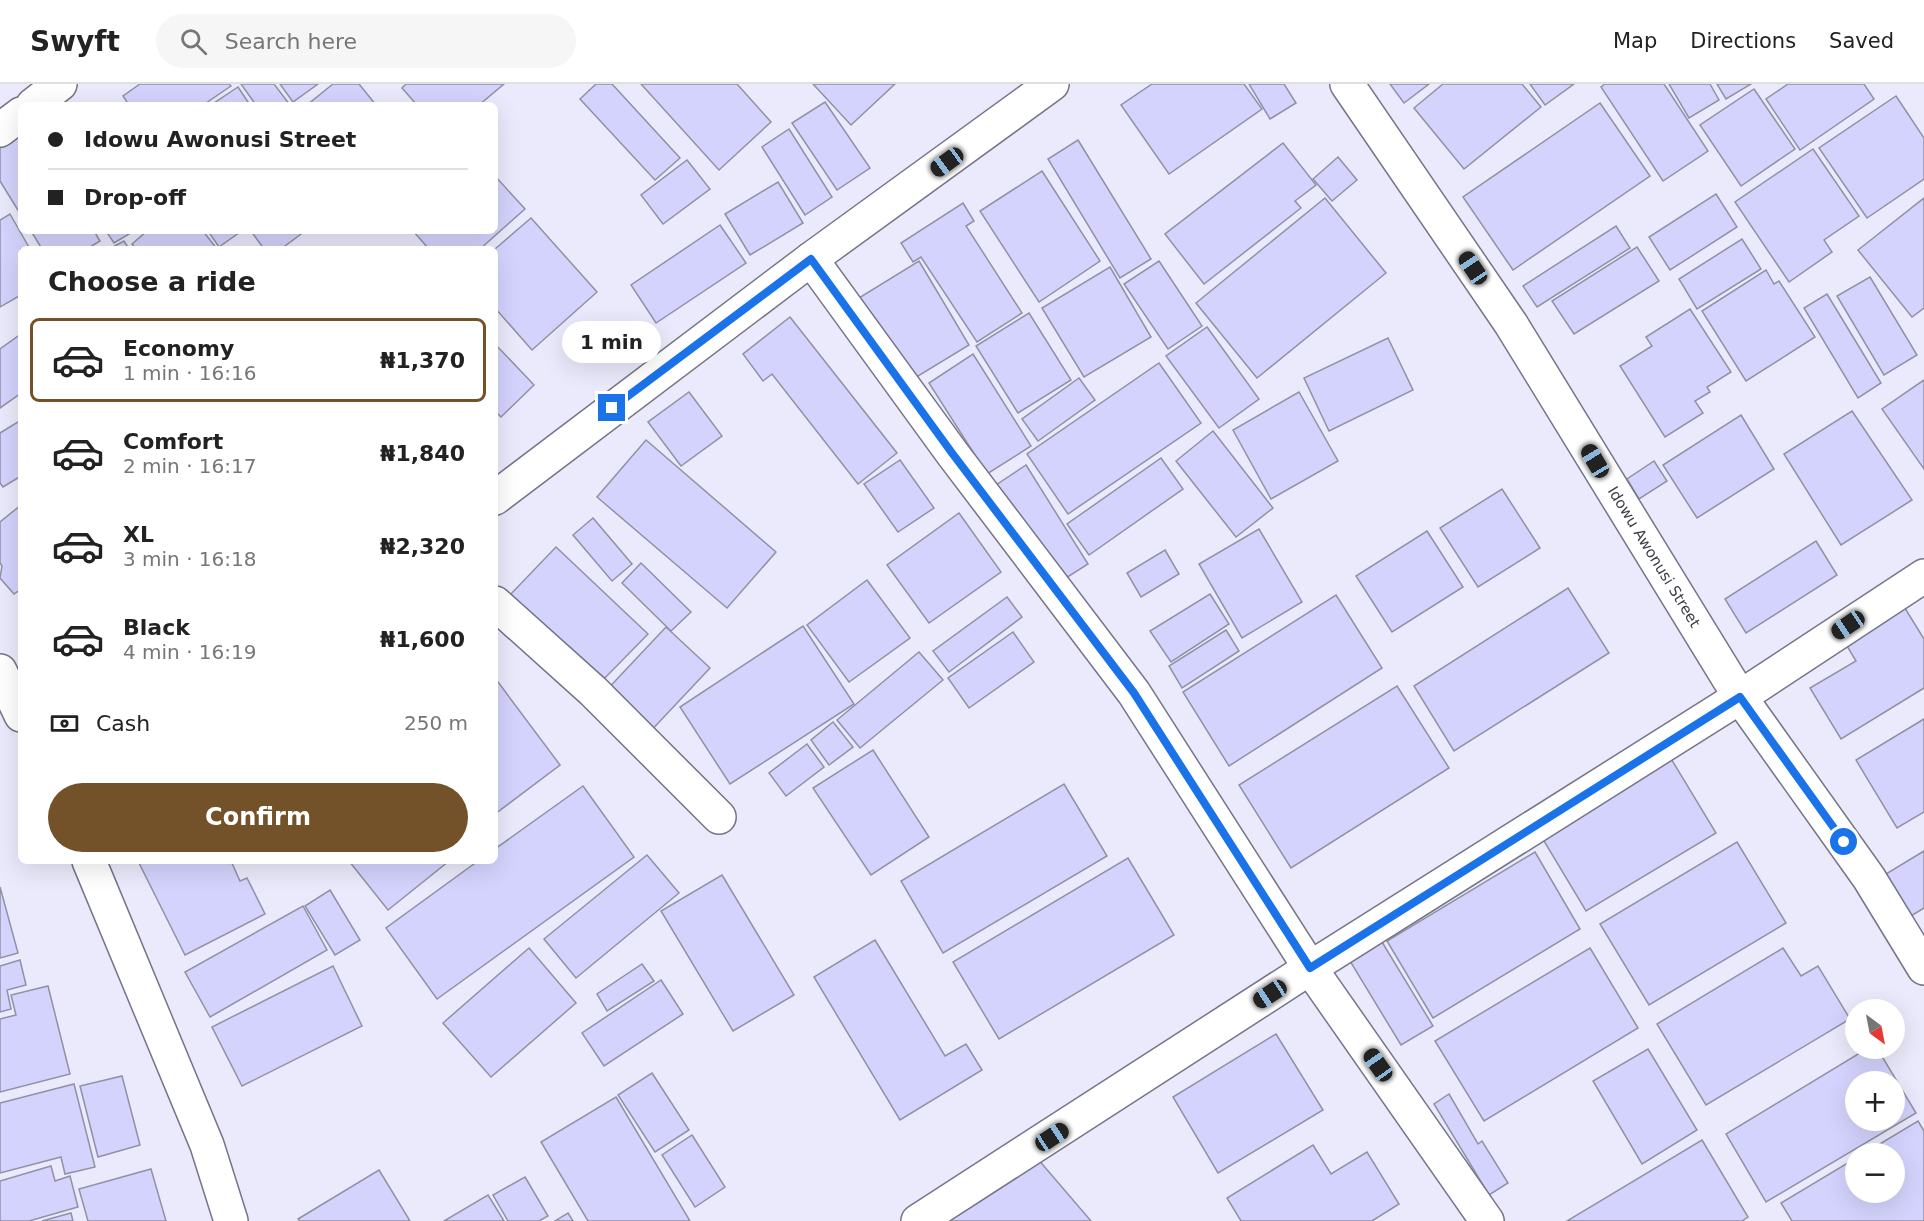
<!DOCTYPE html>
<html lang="en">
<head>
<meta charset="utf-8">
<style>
	:root { --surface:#fff; --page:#f6f6f6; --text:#222; --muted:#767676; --line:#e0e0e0; --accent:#735129 }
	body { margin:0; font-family:"DejaVu Sans",sans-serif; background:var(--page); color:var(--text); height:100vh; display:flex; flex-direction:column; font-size:22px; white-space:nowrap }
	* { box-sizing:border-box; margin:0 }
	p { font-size:20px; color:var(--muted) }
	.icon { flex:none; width:33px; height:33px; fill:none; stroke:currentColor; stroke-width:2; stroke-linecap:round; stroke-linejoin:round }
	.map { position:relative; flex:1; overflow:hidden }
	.details { position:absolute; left:18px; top:162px; width:480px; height:618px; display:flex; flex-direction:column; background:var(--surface); border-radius:9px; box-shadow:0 6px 24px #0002 }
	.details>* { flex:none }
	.top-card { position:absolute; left:18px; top:18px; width:480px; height:132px; border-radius:9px; box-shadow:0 6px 24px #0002; display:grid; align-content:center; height:132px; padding:0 30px; background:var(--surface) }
	.needle { width:39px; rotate:148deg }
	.fabs { position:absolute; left:1845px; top:915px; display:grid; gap:12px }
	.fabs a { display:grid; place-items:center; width:60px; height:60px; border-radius:50%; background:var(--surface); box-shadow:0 6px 24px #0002; font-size:30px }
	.end { position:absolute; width:27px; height:27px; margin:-14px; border:8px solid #1a73e8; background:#fff; box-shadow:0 0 0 3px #fff }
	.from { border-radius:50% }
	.bubble { position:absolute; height:42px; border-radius:21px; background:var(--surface); box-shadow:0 6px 24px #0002; font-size:20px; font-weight:600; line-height:42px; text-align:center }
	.car { position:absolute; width:18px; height:36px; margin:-18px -9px; border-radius:8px; box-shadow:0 0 4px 2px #0007; background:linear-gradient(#222 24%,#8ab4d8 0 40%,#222 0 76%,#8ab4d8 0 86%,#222 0) }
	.top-card b { display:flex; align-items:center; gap:21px; height:57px; font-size:22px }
	.top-card b+b { border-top:2px solid var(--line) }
	.top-card i { width:15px; height:15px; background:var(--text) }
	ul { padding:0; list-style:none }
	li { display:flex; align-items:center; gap:18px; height:84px; margin:0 12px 9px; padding:0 18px; border:3px solid transparent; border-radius:9px }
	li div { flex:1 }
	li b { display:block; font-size:22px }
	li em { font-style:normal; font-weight:600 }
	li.selected { border-color:var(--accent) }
	li>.icon { width:54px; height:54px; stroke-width:1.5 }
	h2 { padding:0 30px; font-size:27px; line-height:72px }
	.pay { display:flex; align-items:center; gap:15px; height:66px; padding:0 30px; font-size:22px }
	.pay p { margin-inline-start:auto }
	.cta { display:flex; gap:12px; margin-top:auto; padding:12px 30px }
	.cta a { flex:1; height:69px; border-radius:36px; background:var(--accent); color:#fff; font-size:24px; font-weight:600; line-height:69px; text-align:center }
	header { display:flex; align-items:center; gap:36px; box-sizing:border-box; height:84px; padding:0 30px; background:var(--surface); border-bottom:2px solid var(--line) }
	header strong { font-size:28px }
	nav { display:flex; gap:33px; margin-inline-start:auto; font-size:21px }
	.search { width:420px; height:54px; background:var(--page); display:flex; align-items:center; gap:15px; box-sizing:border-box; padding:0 21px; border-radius:33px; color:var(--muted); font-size:22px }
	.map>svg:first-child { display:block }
</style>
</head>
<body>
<header>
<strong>Swyft</strong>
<div class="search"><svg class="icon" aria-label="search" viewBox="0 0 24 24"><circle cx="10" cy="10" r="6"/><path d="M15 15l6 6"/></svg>Search here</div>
<nav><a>Map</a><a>Directions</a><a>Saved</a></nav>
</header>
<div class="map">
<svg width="1924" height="1137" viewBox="0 0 1924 1137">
	<rect width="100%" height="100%" fill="#eaeafc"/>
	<g fill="#d4d3fd" stroke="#9191a5" stroke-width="1.5" fill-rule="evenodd">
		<path d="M140,0H229L231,2L203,21H129L123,12Z"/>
		<path d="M241,0H274L290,21H256Z"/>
		<path d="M280,0H318L293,18Z"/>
		<path d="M333,0H359L376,21H307Z"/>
		<path d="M406,0H504L479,21H417L402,4Z"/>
		<path d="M596,0H612L680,74L655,96L580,15Z"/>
		<path d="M641,0H737L771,38L719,86Z"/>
		<path d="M813,0H895L851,41Z"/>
		<path d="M1152,0H1244L1262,25L1169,90L1121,21Z"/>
		<path d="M1249,0H1284L1296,19L1270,35Z"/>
		<path d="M1390,0H1429L1404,19Z"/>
		<path d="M1443,0H1522L1541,23L1464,85L1414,24Z"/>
		<path d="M1530,0H1574L1545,21Z"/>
		<path d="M1605,0H1664L1708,67L1663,97L1601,3Z"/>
		<path d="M1669,0H1710L1719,16L1689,34Z"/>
		<path d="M1717,0H1751L1726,15Z"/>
		<path d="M1788,0H1864L1874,15L1800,66L1766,15Z"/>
		<path d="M238,3L250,21H211Z"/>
		<path d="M1754,5L1795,65L1741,102L1700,41Z"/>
		<path d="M1896,12L1924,54V95L1867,134L1819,64Z"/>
		<path d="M825,18L870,84L837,106L792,39Z"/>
		<path d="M1600,19L1650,92L1513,186L1463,113Z"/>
		<path d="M789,45L832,113L805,131L762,63Z"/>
		<path d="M21,48V131L0,97V61Z"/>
		<path d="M1078,56L1151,175L1120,194L1048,75Z"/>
		<path d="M1283,59L1316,101L1295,117L1301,124L1204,200L1165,150Z"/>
		<path d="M1813,65L1859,132L1824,156L1832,168L1789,198L1735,118Z"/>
		<path d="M1338,73L1357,96L1332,117L1313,95Z"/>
		<path d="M687,76L710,105L663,140L641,111Z"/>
		<path d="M1042,87L1100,177L1039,218L980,127Z"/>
		<path d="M495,92L525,125L480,165H429L413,147H495Z"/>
		<path d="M778,98L803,139L750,171L725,130Z"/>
		<path d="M1716,110L1737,143L1670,186L1649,153Z"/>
		<path d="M1325,114L1386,189L1257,294L1196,219Z"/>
		<path d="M1924,114V224L1912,233L1858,166Z"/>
		<path d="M963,119L974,137L966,142L1022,229L977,258L921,173L913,178L901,159Z"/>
		<path d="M10,130L30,165H21V211L0,223V136Z"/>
		<path d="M531,134L597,208L532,266L495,224V165Z"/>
		<path d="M720,141L746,179L656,239L631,201Z"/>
		<path d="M1616,142L1630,164L1537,223L1523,202Z"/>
		<path d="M31,147H94L100,157L87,165H42Z"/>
		<path d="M106,147H134L114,159Z"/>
		<path d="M147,147H203L217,165H136L132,160Z"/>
		<path d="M208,147H240V148L219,163Z"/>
		<path d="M251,147H305L281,165H264Z"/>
		<path d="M1742,155L1761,185L1697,225L1679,195Z"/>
		<path d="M124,157L129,165H109Z"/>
		<path d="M1637,163L1659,197L1574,250L1552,217Z"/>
		<path d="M919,177L969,261L905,300L854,217Z"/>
		<path d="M1159,177L1202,242L1168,265L1124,200Z"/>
		<path d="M1110,183L1151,253L1084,293L1042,224Z"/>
		<path d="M1766,186L1774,200L1779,197L1815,253L1746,297L1702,227Z"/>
		<path d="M1870,193L1917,271L1884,291L1837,212Z"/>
		<path d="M1827,210L1881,299L1858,314L1804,224Z"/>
		<path d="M1690,225L1731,288L1707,303L1710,308L1695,317L1703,329L1665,353L1620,282L1652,262L1646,253Z"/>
		<path d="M1029,229L1071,296L1018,329L976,262Z"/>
		<path d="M790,233L897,369L858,400L772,290L763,297L743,270Z"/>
		<path d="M1207,243L1259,315L1219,344L1166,272Z"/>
		<path d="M21,250V309L0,324V265Z"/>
		<path d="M1388,254L1413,306L1329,347L1304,294Z"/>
		<path d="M495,260L534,301L501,333L495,327Z"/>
		<path d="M973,270L1031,362L987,390L929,299Z"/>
		<path d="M1159,279L1201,339L1068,430L1027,370Z"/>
		<path d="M1079,294L1095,316L1038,357L1022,335Z"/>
		<path d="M1924,296V385L1882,325Z"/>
		<path d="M689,308L722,352L681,382L648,338Z"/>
		<path d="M1299,308L1338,377L1271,415L1233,346Z"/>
		<path d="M1852,327L1912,416L1841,461L1784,370Z"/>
		<path d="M1741,331L1774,385L1697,434L1663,381Z"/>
		<path d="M21,336V392L3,403L0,399V349Z"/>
		<path d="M1213,347L1273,424L1236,453L1176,377Z"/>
		<path d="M646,356L776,468L727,524L597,413Z"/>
		<path d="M1161,374L1183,405L1089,471L1067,440Z"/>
		<path d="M900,376L934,424L898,448L864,400Z"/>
		<path d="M1654,377L1667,397L1639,415L1627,395Z"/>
		<path d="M1026,381L1088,480L1055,501L993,403Z"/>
		<path d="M1502,405L1540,464L1478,503L1440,444Z"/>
		<path d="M21,421V505L14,510L0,494L2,482L0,479V438Z"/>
		<path d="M959,429L1001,488L929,539L887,481Z"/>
		<path d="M593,434L632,480L612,497L573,451Z"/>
		<path d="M1259,445L1302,518L1242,554L1199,480Z"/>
		<path d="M1427,447L1463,503L1392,548L1356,492Z"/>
		<path d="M1816,457L1837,491L1746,549L1725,515Z"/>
		<path d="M556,463L648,550L599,600L508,513Z"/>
		<path d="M1165,466L1179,490L1141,513L1127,489Z"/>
		<path d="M641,479L691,528L671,547L622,499Z"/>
		<path d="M867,496L910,554L849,598L807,541Z"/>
		<path d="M1568,504L1609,569L1454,667L1414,602Z"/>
		<path d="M1210,510L1229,540L1171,578L1150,547Z"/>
		<path d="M1336,511L1382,584L1229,682L1183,608Z"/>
		<path d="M1007,513L1022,533L949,588L933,567Z"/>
		<path d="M1903,521L1924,555V604L1841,655L1810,604L1856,577L1844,557Z"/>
		<path d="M803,542L854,620L730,700L680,623Z"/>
		<path d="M666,543L710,584L646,652L602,611Z"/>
		<path d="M1226,546L1239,567L1182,604L1169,582Z"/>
		<path d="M1013,548L1034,578L969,624L948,594Z"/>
		<path d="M919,568L943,596L860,664L837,636Z"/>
		<path d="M495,594L560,681L495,730Z"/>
		<path d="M1397,602L1449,684L1291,784L1239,701Z"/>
		<path d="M1924,635V728L1897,744L1856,676Z"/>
		<path d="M833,638L853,663L829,681L811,656Z"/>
		<path d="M807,660L824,683L786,712L769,689Z"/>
		<path d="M873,666L929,753L871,791L813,704Z"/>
		<path d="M1667,668L1716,749L1586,827L1538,747Z"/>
		<path d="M1064,700L1107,772L943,869L901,797Z"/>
		<path d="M583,702L634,773L437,915L386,844L478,777H495V765Z"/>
		<path d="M1737,758L1786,839L1649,921L1600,840Z"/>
		<path d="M1924,767V824L1906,835L1881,793Z"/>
		<path d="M1535,768L1580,845L1433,934L1387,857Z"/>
		<path d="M647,771L679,809L576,894L544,855Z"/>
		<path d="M1128,774L1174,851L999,955L953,878Z"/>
		<path d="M138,777H231L240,797L247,794L265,830L185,871Z"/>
		<path d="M349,777H449L388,826Z"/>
		<path d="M722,791L794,911L733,947L661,827Z"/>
		<path d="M0,803L18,869L0,874Z"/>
		<path d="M330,806L360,856L335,871L305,822Z"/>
		<path d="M303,822L327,866L210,933L185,888Z"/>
		<path d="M875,856L945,972L966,960L982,986L900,1036L814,893Z"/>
		<path d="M1382,858L1433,942L1401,961L1350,877Z"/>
		<path d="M529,864L576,919L491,993L443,939Z"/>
		<path d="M1590,864L1638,944L1484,1037L1435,957Z"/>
		<path d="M1783,864L1801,892L1818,882L1850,935L1706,1021L1657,940Z"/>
		<path d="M20,876L26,901L7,906L11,925L0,928V882Z"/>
		<path d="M642,880L654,897L607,927L597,910Z"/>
		<path d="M333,882L362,942L242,1002L212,943Z"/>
		<path d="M661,896L683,930L604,982L582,949Z"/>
		<path d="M48,902L70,990L0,1008V935L16,931L11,911Z"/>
		<path d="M1276,950L1323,1026L1218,1089L1173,1013Z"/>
		<path d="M1868,964H1877L1916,1029L1766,1118L1726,1050ZM1856,998H1894V1036H1856Z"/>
		<path d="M1648,965L1697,1046L1642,1080L1593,997Z"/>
		<path d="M652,989L689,1046L655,1068L618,1011Z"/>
		<path d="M122,992L140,1061L98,1073L80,1002Z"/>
		<path d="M74,1000L95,1083L65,1090L61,1073L0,1089V1019Z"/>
		<path d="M1449,1010L1478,1060L1482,1057L1508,1099L1489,1111L1434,1020Z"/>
		<path d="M616,1013L690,1137H588L541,1058Z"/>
		<path d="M1918,1037L1924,1047V1137H1792L1781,1119L1856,1074V1108H1894V1070H1863Z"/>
		<path d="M692,1051L725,1103L695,1123L662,1071Z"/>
		<path d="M1702,1056L1748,1133L1742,1137H1567Z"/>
		<path d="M1313,1061L1331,1090L1367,1068L1399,1120L1372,1137H1241L1227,1114Z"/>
		<path d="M1031,1067L1091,1137H949Z"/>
		<path d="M51,1082L55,1097L70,1092L78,1123L29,1137H0V1097Z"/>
		<path d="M151,1085L166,1137H88L79,1105Z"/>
		<path d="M379,1086L410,1137H300L298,1135Z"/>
		<path d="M525,1093L548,1132L539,1137H508L493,1111Z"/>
		<path d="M488,1111L504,1137H444Z"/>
		<path d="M71,1129L73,1137H42Z"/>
		<path d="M568,1129L573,1137H555Z"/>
	</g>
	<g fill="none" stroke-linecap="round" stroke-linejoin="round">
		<g stroke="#757488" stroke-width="36">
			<g id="minor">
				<path id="s1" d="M1347,0L1511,240L1740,613L1869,794L1924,884"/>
				<path d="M33,21L60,0"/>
				<path d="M0,46L21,30"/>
				<path d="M811,175L952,369L1134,609L1310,884L1487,1137"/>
				<path d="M495,414L811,175L1052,0"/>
				<path d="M495,519L593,607L719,733"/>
				<path d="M0,587L21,631"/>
				<path d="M89,777L207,1061L231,1137"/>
				<path d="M918,1137L1310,884L1740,613L1924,492"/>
			</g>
		</g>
		<use href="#minor" stroke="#fff" stroke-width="33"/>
	</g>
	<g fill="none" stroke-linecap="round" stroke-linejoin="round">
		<path stroke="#1a73e8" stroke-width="8" d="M612,324L811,175L952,369L1134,609L1310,884L1740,613L1844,758"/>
	</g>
	<g text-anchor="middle" stroke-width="6" stroke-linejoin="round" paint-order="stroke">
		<g font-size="15" fill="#3c3c45" stroke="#f8f8fd">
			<text dy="5" stroke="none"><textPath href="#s1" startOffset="564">Idowu Awonusi Street</textPath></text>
		</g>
	</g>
</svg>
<div class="fabs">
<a><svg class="needle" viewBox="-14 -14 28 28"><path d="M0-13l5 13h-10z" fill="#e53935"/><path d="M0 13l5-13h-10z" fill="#767676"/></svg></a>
<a>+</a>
<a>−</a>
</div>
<i class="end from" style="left:1844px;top:758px"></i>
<i class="end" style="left:612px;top:324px"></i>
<div class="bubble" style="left:562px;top:237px;width:99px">1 min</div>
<i class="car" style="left:947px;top:78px;rotate:234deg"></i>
<i class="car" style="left:1473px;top:184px;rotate:326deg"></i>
<i class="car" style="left:1595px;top:377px;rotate:329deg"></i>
<i class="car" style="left:1848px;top:541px;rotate:236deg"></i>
<i class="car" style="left:1270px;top:910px;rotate:237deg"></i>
<i class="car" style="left:1378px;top:981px;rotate:325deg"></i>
<i class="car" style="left:1052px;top:1053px;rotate:57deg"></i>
<div class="top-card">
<b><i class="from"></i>Idowu Awonusi Street</b>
<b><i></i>Drop-off</b>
</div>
<section class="details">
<h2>Choose a ride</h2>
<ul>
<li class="selected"><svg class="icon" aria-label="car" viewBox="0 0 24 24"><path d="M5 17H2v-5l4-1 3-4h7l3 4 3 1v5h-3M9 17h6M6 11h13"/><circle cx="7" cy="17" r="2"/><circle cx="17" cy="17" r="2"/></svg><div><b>Economy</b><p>1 min · 16:16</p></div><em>₦1,370</em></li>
<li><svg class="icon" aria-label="car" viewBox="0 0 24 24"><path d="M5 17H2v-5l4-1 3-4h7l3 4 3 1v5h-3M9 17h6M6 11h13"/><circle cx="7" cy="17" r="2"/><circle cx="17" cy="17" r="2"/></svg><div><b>Comfort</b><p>2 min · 16:17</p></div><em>₦1,840</em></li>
<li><svg class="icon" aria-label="car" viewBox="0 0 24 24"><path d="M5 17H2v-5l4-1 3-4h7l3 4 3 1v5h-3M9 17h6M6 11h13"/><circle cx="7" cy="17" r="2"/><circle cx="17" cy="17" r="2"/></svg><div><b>XL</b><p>3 min · 16:18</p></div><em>₦2,320</em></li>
<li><svg class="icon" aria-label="car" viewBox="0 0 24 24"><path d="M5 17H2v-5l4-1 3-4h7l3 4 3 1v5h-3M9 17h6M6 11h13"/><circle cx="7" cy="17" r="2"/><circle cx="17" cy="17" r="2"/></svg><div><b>Black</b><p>4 min · 16:19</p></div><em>₦1,600</em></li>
</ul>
<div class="pay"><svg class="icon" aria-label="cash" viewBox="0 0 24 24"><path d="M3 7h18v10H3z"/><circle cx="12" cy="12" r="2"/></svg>Cash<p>250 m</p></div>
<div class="cta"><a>Confirm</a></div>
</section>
</div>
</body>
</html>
